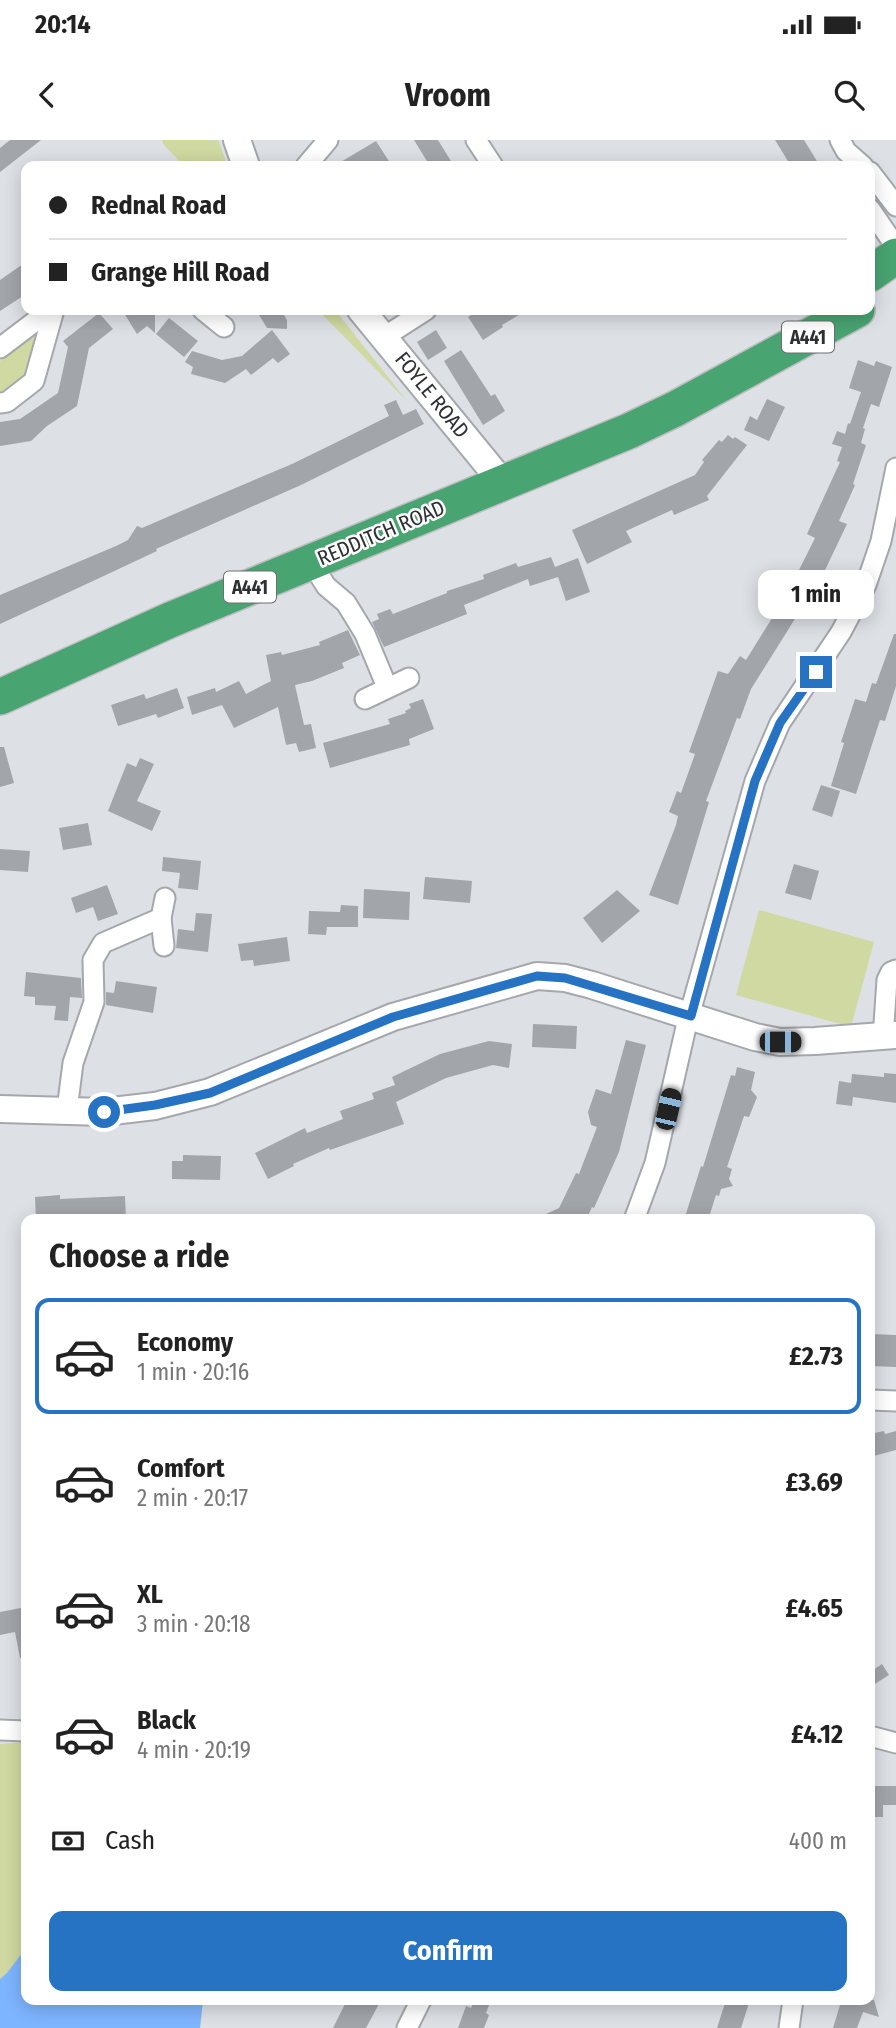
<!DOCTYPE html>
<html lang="en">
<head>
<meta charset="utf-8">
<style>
	:root { --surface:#fff; --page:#f2f2f2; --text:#222; --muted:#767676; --line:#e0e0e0; --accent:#2673c3 }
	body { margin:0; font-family:"Fira Sans Condensed",sans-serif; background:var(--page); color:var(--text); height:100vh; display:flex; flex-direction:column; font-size:26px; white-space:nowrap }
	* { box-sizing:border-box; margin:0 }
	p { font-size:23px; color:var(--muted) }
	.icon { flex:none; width:38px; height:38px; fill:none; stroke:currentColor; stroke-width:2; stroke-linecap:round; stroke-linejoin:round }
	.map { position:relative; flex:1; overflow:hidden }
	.drawer { position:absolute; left:21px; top:1074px; width:854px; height:791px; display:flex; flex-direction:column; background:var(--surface); border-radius:14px; box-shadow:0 4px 18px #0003 }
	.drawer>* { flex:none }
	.top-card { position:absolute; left:21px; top:21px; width:854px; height:154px; border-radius:14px; box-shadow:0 4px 18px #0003; display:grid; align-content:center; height:154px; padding:0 28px; background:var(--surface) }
	.end { position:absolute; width:32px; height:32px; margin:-16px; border:9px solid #2673c3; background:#fff; box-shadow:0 0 0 4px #fff }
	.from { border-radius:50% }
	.bubble { position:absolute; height:49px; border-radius:14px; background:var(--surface); box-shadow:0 4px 18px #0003; font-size:23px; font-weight:700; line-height:49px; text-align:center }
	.car { position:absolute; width:21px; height:42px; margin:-21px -10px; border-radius:9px; box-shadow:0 0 5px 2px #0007; background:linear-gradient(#222 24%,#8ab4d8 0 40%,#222 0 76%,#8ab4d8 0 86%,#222 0) }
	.top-card b { display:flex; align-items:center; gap:24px; height:66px; font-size:26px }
	.top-card b+b { border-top:2px solid var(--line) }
	.top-card i { width:18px; height:18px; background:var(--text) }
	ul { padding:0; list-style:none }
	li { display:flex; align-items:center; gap:21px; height:116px; margin:0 14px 10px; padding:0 14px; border:4px solid transparent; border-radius:14px }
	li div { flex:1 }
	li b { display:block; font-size:26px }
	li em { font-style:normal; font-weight:700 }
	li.current { border-color:var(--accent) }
	li>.icon { width:63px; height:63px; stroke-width:1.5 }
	h2 { padding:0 28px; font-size:32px; line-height:84px }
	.pay { display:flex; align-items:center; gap:18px; height:77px; padding:0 28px; font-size:26px }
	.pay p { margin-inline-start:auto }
	.action { display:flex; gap:14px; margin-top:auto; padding:14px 28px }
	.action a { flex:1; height:80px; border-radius:14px; background:var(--accent); color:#fff; font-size:28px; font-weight:700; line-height:80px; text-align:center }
	.status { display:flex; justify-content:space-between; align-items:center; height:49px; padding:0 35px; background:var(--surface); direction:ltr }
	.status svg { height:19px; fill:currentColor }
	header { display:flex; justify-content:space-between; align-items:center; height:91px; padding:0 28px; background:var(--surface); font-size:32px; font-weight:700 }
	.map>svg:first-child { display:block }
</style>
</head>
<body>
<div class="status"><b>20:14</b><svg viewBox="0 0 49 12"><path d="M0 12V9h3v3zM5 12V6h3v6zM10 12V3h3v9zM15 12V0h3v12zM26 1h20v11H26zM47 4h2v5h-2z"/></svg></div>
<header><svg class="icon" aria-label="back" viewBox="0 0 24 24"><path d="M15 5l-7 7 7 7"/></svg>Vroom<svg class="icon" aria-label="search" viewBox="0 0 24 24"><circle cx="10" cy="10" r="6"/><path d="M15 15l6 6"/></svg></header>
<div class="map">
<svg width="896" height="1888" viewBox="0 0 896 1888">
	<rect width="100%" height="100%" fill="#dde1e6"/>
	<g fill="#d0d9a1">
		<path d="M162,0H218L228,26H184L163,4Z"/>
		<path d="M318,170H335L407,261Z"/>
		<path d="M34,195L36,202L27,239L0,255V221Z"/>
		<path d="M759,770L874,802L851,887L736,855Z"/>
		<path d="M26,1602V1860H203L200,1888H0V1604Z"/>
	</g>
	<path fill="#7eb5ff" d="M26,1808V1860H203L200,1888H0V1839L7,1833Z"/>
	<g fill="#a2a6ab">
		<path d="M10,0H41L0,32V8Z"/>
		<path d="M414,0H438L454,26H430Z"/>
		<path d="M775,0H804L820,26H791Z"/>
		<path d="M376,1L392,26H334Z"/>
		<path d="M26,122V154L0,171V140Z"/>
		<path d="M122,170H155V193L147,186L137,194Z"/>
		<path d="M256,170H281L287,180V189L267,188Z"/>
		<path d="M480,170H527L502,185L503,187L483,200L468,177Z"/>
		<path d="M99,173L113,189L89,208L77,266L47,286L31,301L0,306V282L20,279L58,253L68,207L63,201Z"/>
		<path d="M169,178L198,201L184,217L156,194Z"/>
		<path d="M272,190L290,214L278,223L273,218L251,235L246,229L225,243L191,234L193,227L185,222L192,211L222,220L242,216Z"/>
		<path d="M436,190L447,208L428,220L417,202Z"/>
		<path d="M461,210L491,256L495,254L505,271L483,285L444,221Z"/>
		<path d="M858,220L874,226L876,221L892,227L879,267L871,264L863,288L865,289L861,303L866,305L853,344L855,345L839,381L847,384L807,468L803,466L751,549L740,579L737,578L706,661L709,662L678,765L649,755L676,685L678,676L669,672L677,651L681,653L695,614L689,612L718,531L728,534L740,516L746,520L787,454L815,398L807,394L840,322L837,321L842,307L832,304L837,291L845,294L848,283L850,284L861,252L849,248Z"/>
		<path d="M767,259L785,267L769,301L744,290L750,276L757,280Z"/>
		<path d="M396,260L403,275L416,269L424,284L301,345L156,409L157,411L93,441L0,484V455L116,406L128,400L137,386L142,388L193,366L292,324L337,302L389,276L384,265Z"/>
		<path d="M728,295L733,299L735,297L747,305L707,356L709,360L674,375L672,370L626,391L632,402L587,424L572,390L695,335L704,322L702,320L719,300L722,302Z"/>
		<path d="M551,417L555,427L578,418L590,452L566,461L558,437L530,446L528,439L464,465L467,474L384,507L372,482L379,479L377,474L390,469L393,474L447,453V451L484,439L483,435L516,423L518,427Z"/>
		<path d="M348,490L360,515L342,523L344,528L312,541L295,545L304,585L311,584L316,608L299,612L296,603L286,605L278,567L234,588L222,565L192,575L187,557L215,548L216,552L239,541L246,554L271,541L266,515L281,512L282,515L320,505L319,502Z"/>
		<path d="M894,494H896V546L885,581L880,580L856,654L831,646L844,603L841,602L855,559L866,562L872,543L876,544Z"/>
		<path d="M177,548L184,568L158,578L156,574L118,586L111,565L144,554L146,559Z"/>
		<path d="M423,559L434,589L409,599L410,605L330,628L323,603L390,584L388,579L406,573L405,571L411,568L409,564Z"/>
		<path d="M0,607H4L14,643L0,647Z"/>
		<path d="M140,618L154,624L137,661L161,671L152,691L108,671L127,623L136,627Z"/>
		<path d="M821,645L840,651L832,677L812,670Z"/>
		<path d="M88,683L92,705L63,710L59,688Z"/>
		<path d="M0,709L30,711L28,732L0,730Z"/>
		<path d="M163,717L201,721L198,750L178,748L180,733L162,731Z"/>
		<path d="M794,724L819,731L811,760L785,753Z"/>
		<path d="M425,737L472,741L470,763L423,759Z"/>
		<path d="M107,745L118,774L98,781L93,767L76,773L71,758Z"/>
		<path d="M364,749L410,752L409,780L363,778Z"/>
		<path d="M617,750L640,771L602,803L583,778Z"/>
		<path d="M341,765L358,766V787H327L326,795L308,794L309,771L340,772Z"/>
		<path d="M196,773L212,774L208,812L176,808L178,789L194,791Z"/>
		<path d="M287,797L290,821L254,826L253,820L241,821L238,804Z"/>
		<path d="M26,832L81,838L82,858L70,857L68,881L54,880L56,866L35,865V857L24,856Z"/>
		<path d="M116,841L157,847L153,873L106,865V852L114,853Z"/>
		<path d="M533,884L577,886L576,909L532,907Z"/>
		<path d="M626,900L646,905L619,1012L594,1068L592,1067L586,1080H533L559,1068L576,1033L579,1034L597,987L591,985L588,972L596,949L611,954Z"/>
		<path d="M489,901L512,904L509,928L493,925L446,938L396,962L404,984L330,1010L329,1008L293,1024L294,1026L268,1039L255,1013L305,988L307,993L343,979L340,971L374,959L372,953L395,945L392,937L440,914Z"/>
		<path d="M737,927L755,932L751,950L757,957L749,977L744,976L727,1027L732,1029L729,1039L733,1046L721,1049L719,1056L716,1055L708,1080H684L701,1026L703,1027L731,935L735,936Z"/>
		<path d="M884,933L896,934V963L853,957L852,966L836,964L839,941L851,943L852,934L884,937Z"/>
		<path d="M183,1015L221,1016L220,1040L172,1039V1021H183Z"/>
		<path d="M60,1055V1059L125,1056L126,1080H36L35,1057Z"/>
		<path d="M870,1194L896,1195V1227L870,1226Z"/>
		<path d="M884,1291L885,1294L896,1291V1310L870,1317V1294Z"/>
		<path d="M26,1467V1518H20L15,1492L0,1495V1472Z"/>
		<path d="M882,1524L889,1535L870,1547V1532Z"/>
		<path d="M870,1646H896V1665H883V1677H870Z"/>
		<path d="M347,1860H381L366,1888H333Z"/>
		<path d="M474,1860H491L486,1873L489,1875L484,1888H458L466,1866L471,1868Z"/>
		<path d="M726,1860H750L741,1888H717Z"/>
		<path d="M837,1860H874L879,1877L863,1872L857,1888H833L840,1865L836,1864Z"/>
	</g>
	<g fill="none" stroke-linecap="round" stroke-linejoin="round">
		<g stroke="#a4a8ad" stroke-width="23">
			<g id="street">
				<path d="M476,0L493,26"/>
				<path d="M840,0L846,11L863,26"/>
				<path d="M306,26L328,0"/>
				<path d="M870,32L896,66"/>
				<path d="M870,69L896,107"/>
				<path d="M203,170L224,187"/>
				<path d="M384,197L426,170"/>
				<path d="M0,208L50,170"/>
				<path d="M0,263L7,262L34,241L54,170"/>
				<path d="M311,422L326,446L346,463L365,494L387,547"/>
				<path d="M365,559L409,538"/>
				<path d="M161,778L164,806"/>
				<path d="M883,898L887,840L891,832L896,830"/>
				<path d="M67,970L73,923L94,862L93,820L103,803L161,778L165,758"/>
				<path d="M634,1080L655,1023L686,887L755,641L780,583L841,492L866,445L881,401L896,328"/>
				<path d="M870,1260L896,1261"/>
				<path d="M0,1590L26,1591"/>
				<path d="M870,1596L896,1603"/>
				<path d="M407,1888L421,1860"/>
				<path d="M789,1888L793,1860"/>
			</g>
		</g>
		<g stroke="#a4a8ad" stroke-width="30">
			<g id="secondary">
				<path d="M237,0L246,26"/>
				<path d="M361,170L502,342"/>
				<path d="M0,969L104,972L155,966L210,952L393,877L537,836L565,838L592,845L755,897L780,902L815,901L896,895"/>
			</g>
		</g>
		<g stroke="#bcbdbd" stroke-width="38">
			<g id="highway">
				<path d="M870,134L896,116"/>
				<path d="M0,557L170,480L629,291L675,269L857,170"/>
			</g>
		</g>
		<use href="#street" stroke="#fff" stroke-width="19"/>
		<use href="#secondary" stroke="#fff" stroke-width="26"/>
		<use href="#highway" stroke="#48a471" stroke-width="35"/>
	</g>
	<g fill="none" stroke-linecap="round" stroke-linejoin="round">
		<path stroke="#2673c3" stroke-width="9" d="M104,972L155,965L210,953L393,877L537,836L565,838L691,876L755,641L780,583L816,532"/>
	</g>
	<g text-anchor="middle" stroke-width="5" stroke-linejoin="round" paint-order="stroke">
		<g fill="#fff" stroke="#6d6e70" stroke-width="2">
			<rect x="782" y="181.5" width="52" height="31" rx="5"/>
			<rect x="224" y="431.5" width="52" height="31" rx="5"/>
		</g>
		<g font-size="19" font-weight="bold" fill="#2e3032">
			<text x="808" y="204">A441</text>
			<text x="250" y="454">A441</text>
		</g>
		<g font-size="21" fill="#2e3032" stroke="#fff">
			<text transform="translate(432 255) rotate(51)" y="7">FOYLE ROAD</text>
			<text transform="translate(381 393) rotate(-23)" y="7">REDDITCH ROAD</text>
		</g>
	</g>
</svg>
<i class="end from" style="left:104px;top:972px"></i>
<i class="end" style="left:816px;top:532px"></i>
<div class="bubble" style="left:758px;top:430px;width:116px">1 min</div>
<i class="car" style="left:780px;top:902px;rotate:90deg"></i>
<i class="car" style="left:668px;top:969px;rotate:13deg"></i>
<div class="top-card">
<b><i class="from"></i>Rednal Road</b>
<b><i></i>Grange Hill Road</b>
</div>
<section class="drawer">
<h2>Choose a ride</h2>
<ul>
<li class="current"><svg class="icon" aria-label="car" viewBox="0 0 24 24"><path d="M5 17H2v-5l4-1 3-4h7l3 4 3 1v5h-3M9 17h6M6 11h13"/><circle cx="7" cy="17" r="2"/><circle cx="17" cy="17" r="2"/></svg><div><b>Economy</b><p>1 min · 20:16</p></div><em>£2.73</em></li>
<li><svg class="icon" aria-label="car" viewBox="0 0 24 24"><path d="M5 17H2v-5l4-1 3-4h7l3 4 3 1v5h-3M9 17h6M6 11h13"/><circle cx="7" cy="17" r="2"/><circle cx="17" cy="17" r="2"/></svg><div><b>Comfort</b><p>2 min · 20:17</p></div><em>£3.69</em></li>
<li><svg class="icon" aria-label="car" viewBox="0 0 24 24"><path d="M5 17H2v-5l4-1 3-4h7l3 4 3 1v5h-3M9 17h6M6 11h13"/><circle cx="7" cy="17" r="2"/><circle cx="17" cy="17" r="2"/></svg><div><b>XL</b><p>3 min · 20:18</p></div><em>£4.65</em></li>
<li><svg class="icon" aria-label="car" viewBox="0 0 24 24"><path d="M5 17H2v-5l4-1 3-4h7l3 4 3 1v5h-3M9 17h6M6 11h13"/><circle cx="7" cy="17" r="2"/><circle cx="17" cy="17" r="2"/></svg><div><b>Black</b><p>4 min · 20:19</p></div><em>£4.12</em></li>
</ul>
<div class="pay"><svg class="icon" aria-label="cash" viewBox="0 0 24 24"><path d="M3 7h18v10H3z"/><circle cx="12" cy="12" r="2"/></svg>Cash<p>400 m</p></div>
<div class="action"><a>Confirm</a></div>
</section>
</div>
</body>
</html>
